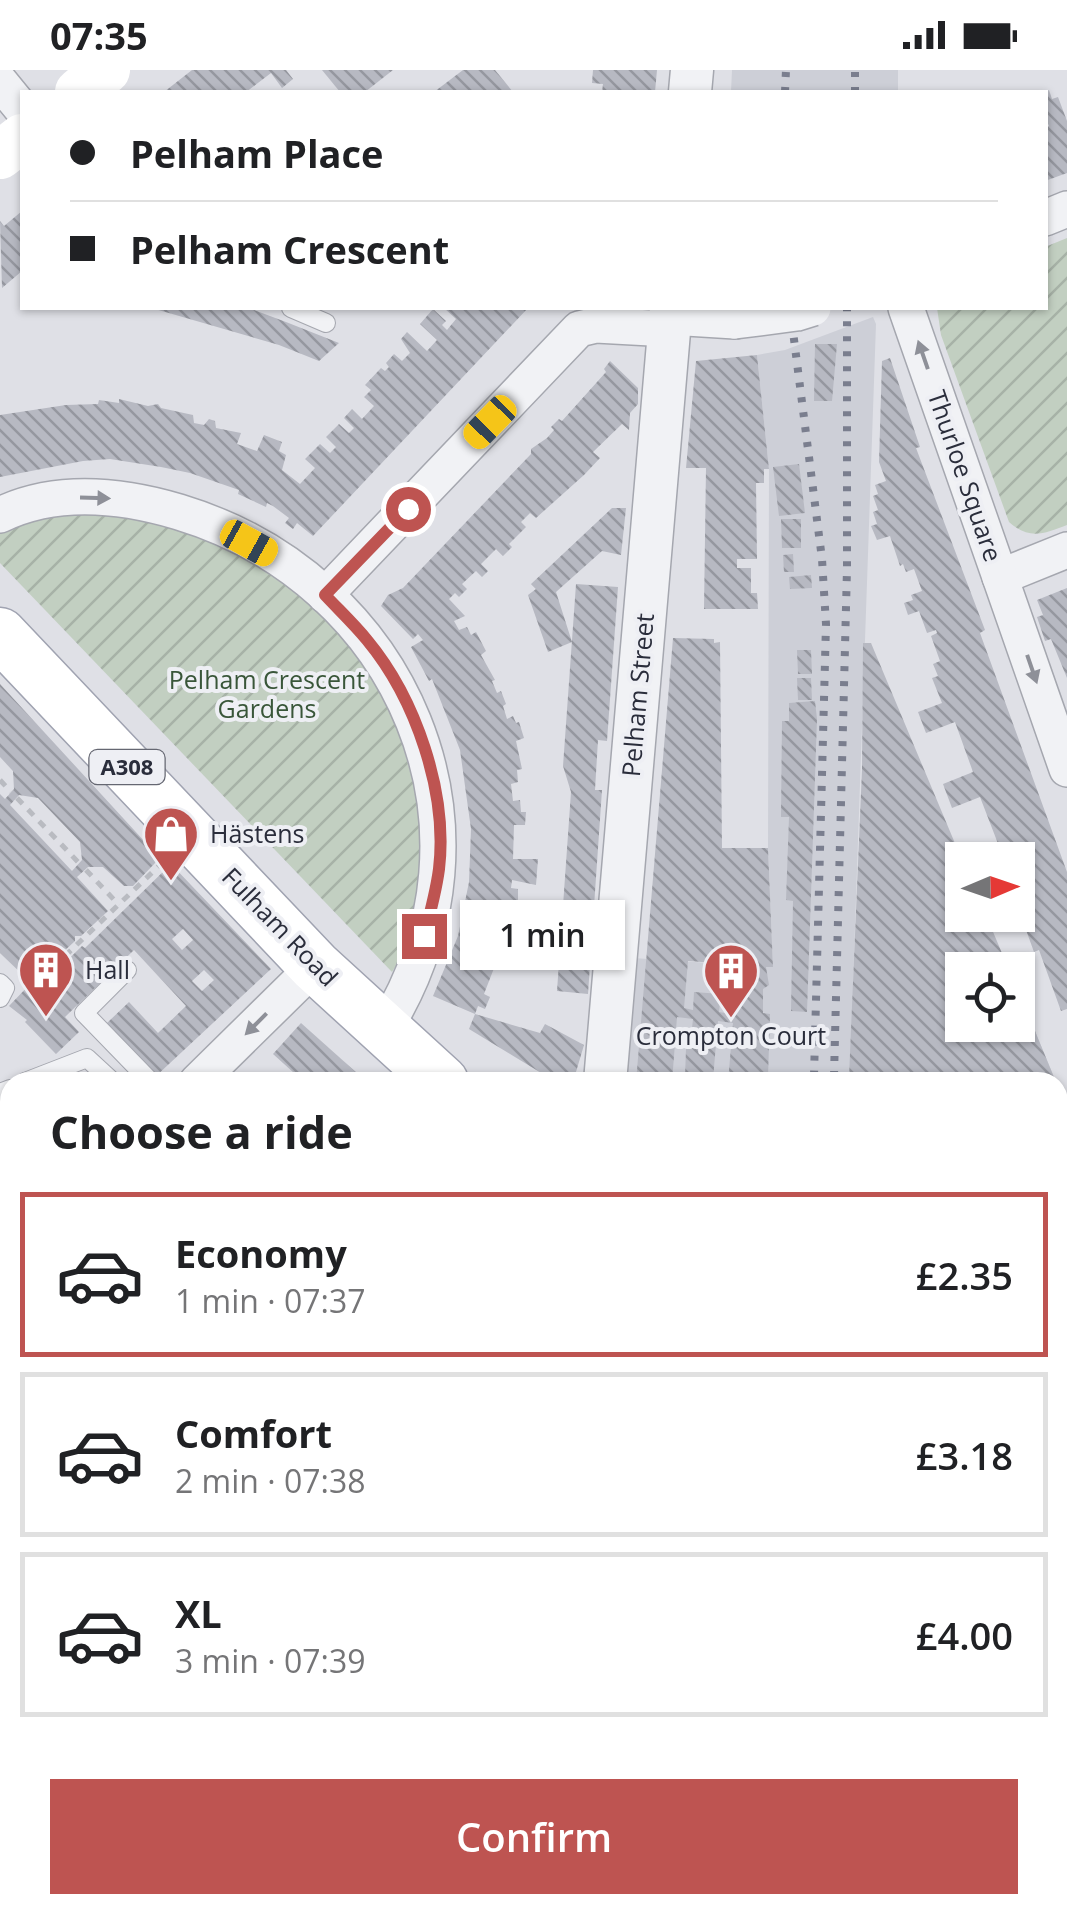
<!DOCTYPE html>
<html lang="en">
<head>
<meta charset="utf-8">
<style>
	:root { --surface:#fff; --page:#f2f2f2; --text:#202124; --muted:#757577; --line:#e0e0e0; --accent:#be5451 }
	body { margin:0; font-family:"Open Sans",sans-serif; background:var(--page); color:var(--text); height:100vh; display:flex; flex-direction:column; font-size:38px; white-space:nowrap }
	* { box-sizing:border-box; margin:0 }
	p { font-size:32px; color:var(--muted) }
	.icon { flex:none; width:55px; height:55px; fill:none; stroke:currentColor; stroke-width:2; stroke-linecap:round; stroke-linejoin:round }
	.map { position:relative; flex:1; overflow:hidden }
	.side { position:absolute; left:0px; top:1002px; width:1068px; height:842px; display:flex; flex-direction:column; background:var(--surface); border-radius:30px 30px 0 0; box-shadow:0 2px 8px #0004 }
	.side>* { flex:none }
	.guide { position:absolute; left:20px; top:20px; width:1028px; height:220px; border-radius:0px; box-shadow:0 2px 8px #0004; display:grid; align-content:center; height:220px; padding:0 50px; background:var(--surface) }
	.needle { width:65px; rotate:88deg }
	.fabs { position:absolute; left:945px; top:772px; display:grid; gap:20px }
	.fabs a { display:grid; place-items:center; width:90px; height:90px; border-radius:0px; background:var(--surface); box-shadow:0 2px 8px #0004; font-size:50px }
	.end { position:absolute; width:45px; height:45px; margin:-22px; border:12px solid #be5451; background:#fff; box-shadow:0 0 0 5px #fff }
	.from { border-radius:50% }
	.bubble { position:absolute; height:70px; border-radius:0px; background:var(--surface); box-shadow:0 2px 8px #0004; font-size:32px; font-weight:600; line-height:70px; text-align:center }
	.car { position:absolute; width:30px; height:60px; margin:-30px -15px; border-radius:12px; box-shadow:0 0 8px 2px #0007; background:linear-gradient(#f5c518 24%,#345 0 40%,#f5c518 0 76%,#345 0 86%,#f5c518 0) }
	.guide b { display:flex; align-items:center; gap:35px; height:95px; font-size:38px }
	.guide b+b { border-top:2px solid var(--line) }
	.guide i { width:25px; height:25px; background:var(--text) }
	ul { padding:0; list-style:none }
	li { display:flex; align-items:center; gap:30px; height:165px; margin:0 20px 15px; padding:0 30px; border:5px solid var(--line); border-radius:0px }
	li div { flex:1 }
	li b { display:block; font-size:38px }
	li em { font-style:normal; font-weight:600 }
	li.selected { border-color:var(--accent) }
	li>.icon { width:90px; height:90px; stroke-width:1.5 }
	h2 { padding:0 50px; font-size:45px; line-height:120px }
	.primary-button { display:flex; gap:20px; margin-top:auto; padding:20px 50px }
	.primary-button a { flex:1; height:115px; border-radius:0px; background:var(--accent); color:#fff; font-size:40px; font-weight:600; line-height:115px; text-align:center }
	.status { display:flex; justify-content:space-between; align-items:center; height:70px; padding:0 50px; background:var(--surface); direction:ltr }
	.status svg { height:28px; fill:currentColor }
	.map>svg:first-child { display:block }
</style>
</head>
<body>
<div class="status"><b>07:35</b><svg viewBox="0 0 49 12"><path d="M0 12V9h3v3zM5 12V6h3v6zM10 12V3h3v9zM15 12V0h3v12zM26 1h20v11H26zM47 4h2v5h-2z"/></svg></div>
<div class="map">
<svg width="1067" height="1843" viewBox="0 0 1067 1843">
	<defs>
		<pattern id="garden-furrows" width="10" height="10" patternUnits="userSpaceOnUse" patternTransform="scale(2.5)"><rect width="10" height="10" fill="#c2cfc1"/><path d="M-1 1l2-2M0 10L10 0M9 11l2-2" fill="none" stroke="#a7b2a7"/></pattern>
		<pattern id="building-back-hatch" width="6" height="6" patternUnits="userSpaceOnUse" patternTransform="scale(2.5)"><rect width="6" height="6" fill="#b7b9c2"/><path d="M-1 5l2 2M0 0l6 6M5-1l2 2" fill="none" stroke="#95979f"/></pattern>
	</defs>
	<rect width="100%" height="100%" fill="#dfe0e6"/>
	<g fill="#cdcfd7">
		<path d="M732,0H898V22H722H731Z"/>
		<path d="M873,247L876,254L853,915L962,940V955L1018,953L1033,956L1056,1012H626L633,888L773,897L768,778L769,399L757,285L785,280Z"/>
	</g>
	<g fill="url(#garden-furrows)">
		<path d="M1067,168V455C1044,464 1029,470 1009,452L941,265L937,238H1045V177Z"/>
		<path d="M63,440L133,443L224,473L305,522L387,618L431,777L403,885L392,902L0,493V456Z"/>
	</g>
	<g fill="url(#building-back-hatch)" fill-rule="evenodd">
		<path d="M192,0H286L293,9L282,18L271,3L246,22H164Z"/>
		<path d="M322,0H393L365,22H340Z"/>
		<path d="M463,0H495L513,22H434Z"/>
		<path d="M593,0H657L655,22H602L603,14L592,13Z"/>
		<path d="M1049,20L1052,29L1058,27L1067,51V103L1045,111V58L1049,56L1045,47V22Z"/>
		<path d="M22,141V201L2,218L0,151L4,156Z"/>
		<path d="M249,238L286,252L339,273L319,291L279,275L155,239Z"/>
		<path d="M444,238H528L313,466L297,453L293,459L285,453L289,448L273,436L267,433L266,437L238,424L239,420L190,403L161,397L110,389L83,391L0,407V345L66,335L98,334L99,330L119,333V329L148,336L158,334L161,338L193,345L194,353L204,355L209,349L215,351L216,358L241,363L237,374L257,381L264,365L282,372L279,381L286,385L282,400L300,414L315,398L305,389L320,374L330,383L336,377L326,367L339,354L349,363L354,358L344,348L352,339L362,349L374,336L364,327L371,320L365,315L381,298L385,301L389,297L386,293L394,284L402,291L410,283L401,269L407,262L427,281L437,270L420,254L433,239L446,251L442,255L447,260L456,249Z"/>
		<path d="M815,274H837L832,331H814Z"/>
		<path d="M757,285L769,399H764V413H756L757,489H737V498H751V523H757L758,539H704L706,398H686L696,291Z"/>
		<path d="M890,288L920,377L916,378L985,560L980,563L1067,802V939L1061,941L1039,880L1034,882L1018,838L1021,835L1018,825V790H999L998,786L1002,784L980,727L952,738L943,714L973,702L955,652L926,663L918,642L942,633L932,608L938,606L933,594L940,591L931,566L937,563L936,560L927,563L919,541L908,545L904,533L913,530L911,525L922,521L914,499L906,502L903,494L900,496L890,466L877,470L871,456L877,454L873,442L878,440L873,426L878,424L875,415L886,411L879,392L882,291Z"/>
		<path d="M610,291L638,318V334L630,343L629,360L622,354L593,382L600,388L584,405L536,448L530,443L521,452L526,457L509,474L512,477L503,486L496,479L481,494L488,501L482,507L476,501L462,514L467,519L459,527L455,523L449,529L465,546L454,551L459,560L467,557L471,565L476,562L486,581L481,585L495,610L492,611L497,623L501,621L506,634L503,636L507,649L513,646L516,653L519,652L524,668L516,671L522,699L517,700L518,712L511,714L513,731L520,730L521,742H526L525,755H514L513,789H538L536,815L512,810L511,818L518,819V851L515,850L513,863L504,861L502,871L517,874L514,884L521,886L517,899L496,893L484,924L490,927L485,939L478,936L475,944L433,926L458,866L469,812L471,759L460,680L432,609L429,611L411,577L423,570L418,564L413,569L381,536L388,525L403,518L531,384V379L547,368L554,360L551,357L559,349L562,351L606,302L604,299Z"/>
		<path d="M799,394L805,443L779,446L773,397Z"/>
		<path d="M612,438H626L621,485L602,481L556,522L572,572L548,582L528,525L536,519L531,514Z"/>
		<path d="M781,449H801V478H782Z"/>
		<path d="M793,484L794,502H784L783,485Z"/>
		<path d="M811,505L812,518L790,519L789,507Z"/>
		<path d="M576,514L618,517L607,671L598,670L595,720H602L588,924L557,921L571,722L563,696Z"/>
		<path d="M1067,518V608L1051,569L1045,571L1037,547L1043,545L1037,530Z"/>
		<path d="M673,568L714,569V573L720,572L722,778H768L773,897H766L769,915L763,919V943L770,944L768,1007L764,1012H728L733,953L718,951L713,1009L716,1012H678L685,1007L686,979L681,973L685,967H691L693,949L677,947L672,1012H636ZM688,891L730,894L725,943L719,942L721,924L694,922L693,940L684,938Z"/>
		<path d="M863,573H871L962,790V845H986L1009,900H962V955H1018V920L1056,1012H880V1010L860,1008V1012H778L777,1004L849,1007L862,699Z"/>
		<path d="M797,580H811L812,604H798Z"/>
		<path d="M797,608H811L812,630H798Z"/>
		<path d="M0,614L157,785L156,792L133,816H124L103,797H88L77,807L108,841L81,866H75V871L46,898L40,892L25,907L0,883V724L5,729L14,719L13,701L0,687ZM19,725L38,728L80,772L82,790L72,801L10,735Z"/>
		<path d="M815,631L817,649L807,942L791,941L793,831L786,830L789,747H781L782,651H789V633Z"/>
		<path d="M171,794L271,899L155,1007L107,953L129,932L158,963L186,936L134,880L65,947L79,962L56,984L25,952L27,950L9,936L31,913L38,919L82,876L85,878ZM183,859L193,870L182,880L172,869ZM204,900L214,910L202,921L192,911Z"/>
		<path d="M475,944L540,963L545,954L584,975L573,1012H556L469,959Z"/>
		<path d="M301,953L367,1012H304L273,984Z"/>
		<path d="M1058,1017L1067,1039V1105L1058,1104Z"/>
		<path d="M10,1054V1105L0,1113V1059Z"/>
		<path d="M1058,1191L1067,1192L1064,1261H1058Z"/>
		<path d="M0,1350L10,1355V1385L0,1381Z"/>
		<path d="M1058,1367L1067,1372V1396L1062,1393L1058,1400Z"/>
		<path d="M1058,1405L1064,1410L1067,1405V1431L1058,1424Z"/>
		<path d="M1058,1427L1065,1432L1061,1438L1067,1442V1542L1058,1535Z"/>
		<path d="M10,1428V1478L0,1487V1441Z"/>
		<path d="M10,1571V1636L0,1646V1581Z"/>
		<path d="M1058,1600L1067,1607V1686L1062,1693L1067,1696V1754L1058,1746Z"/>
		<path d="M0,1791L10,1799V1835H126L121,1843H3L0,1840Z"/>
		<path d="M222,1835H421L417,1843H218Z"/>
		<path d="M495,1835H547L560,1843H492Z"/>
		<path d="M575,1835H782L796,1843H570Z"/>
		<path d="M837,1835H929L938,1840L941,1835H1001L996,1843H851Z"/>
	</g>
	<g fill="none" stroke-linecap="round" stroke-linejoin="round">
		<g stroke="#a5a7af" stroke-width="20">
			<g id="service">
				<path d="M291,238L326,253"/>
				<path d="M127,900L84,943L151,1012"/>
				<path d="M0,913L5,918L0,928"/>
				<path d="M25,1012L87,988L113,1012"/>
				<path d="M0,1023L10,1019"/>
			</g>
		</g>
		<g stroke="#a5a7af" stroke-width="38">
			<g id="minor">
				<path d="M0,12L22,39"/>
				<path d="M1045,148L1067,139"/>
				<path d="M906,238L1000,507L1067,480"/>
				<path d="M670,247L735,251"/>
				<path d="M0,445C56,418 122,425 179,442C404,510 511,759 383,961"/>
				<path d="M1000,507L1067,699"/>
				<path d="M325,525L579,259L596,255L669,259"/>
				<path d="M197,1012L315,896"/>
				<path d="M0,1209L10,1199"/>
				<path d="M1058,1275L1067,1276"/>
				<path d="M0,1307L10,1312"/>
				<path d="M0,1549L10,1538"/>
				<path d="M1058,1575L1067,1581"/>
				<path d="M1058,1787L1067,1776"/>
				<path d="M808,1835L822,1843"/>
				<path d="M454,1843L458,1835"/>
			</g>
		</g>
		<g stroke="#a5a7af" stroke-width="45">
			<g id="tertiary">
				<path d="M690,22L692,0"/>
				<path d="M605,1012L671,238"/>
				<path d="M168,1843L172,1835"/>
			</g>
		</g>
		<g stroke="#a0a3b1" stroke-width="55">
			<g id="primary">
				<path d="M0,564L315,896L442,1012"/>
				<path d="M1058,1162L1067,1163"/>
			</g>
		</g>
		<g stroke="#b9bbc1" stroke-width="5" stroke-dasharray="8 8" stroke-linecap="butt">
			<path d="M0,710L11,722"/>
			<path d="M17,728L79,793"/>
			<path d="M86,800L119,835"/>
			<path d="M42,908L161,794"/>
			<path d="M1015,1843L1021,1835"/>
		</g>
		<use href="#service" stroke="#f1f2f5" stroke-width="18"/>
		<use href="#minor" stroke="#f1f2f5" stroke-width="35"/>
		<use href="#tertiary" stroke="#f1f2f5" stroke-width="42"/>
		<g stroke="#fff" stroke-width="48">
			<path d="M79,22L106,0"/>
			<path d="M0,85L22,68"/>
		</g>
		<use href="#primary" stroke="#fff" stroke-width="52"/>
		<g stroke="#7a7e8e" stroke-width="8" stroke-dasharray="5 10" stroke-linecap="butt">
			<path d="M785,22L786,0"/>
			<path d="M855,22V0"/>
			<path d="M790,238L822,489L826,554L814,1006"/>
			<path d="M834,1006L847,499V238"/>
		</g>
		<g stroke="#a5a7af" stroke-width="38" stroke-linecap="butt">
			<path id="minor-bridge" d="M735,251L797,243L813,238"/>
		</g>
		<use href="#minor-bridge" stroke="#f1f2f5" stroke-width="35"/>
	</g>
	<defs><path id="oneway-solid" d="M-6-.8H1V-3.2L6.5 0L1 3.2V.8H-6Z" transform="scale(2.5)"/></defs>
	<g fill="#8e9098">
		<use href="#oneway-solid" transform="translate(923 285) rotate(-109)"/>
		<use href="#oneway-solid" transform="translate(95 428) rotate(2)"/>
		<use href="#oneway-solid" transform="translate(1032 599) rotate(71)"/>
		<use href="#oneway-solid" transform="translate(256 954) rotate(135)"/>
	</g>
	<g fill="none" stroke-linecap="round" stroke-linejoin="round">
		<path stroke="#be5451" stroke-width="12" d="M408,439L325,525C339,540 354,554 367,570C416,629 448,723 439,799C436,822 430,844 424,866"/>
	</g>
	<defs>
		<g id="shop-pin" transform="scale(2.875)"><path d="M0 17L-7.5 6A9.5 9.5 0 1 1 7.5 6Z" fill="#be5451" stroke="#eeeff4"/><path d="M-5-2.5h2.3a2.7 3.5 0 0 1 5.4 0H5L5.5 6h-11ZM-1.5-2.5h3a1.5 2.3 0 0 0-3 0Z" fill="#fff"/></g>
		<g id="building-pin" transform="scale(2.875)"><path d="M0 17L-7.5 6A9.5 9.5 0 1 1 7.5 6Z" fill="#be5451" stroke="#eeeff4"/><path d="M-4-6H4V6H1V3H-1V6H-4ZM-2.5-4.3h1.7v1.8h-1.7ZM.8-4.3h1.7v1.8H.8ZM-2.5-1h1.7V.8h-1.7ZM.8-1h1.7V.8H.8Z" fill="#fff"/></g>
	</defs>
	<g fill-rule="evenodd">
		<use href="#shop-pin" x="171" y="764"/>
		<use href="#building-pin" x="46" y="900"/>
		<use href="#building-pin" x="731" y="901"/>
	</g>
	<g text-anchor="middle" stroke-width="8" stroke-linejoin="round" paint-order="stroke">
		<rect fill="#eeeff4" stroke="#656772" stroke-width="2.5" x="89.5" y="680" width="75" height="34" rx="8"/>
		<g font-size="22" font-weight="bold" fill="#2a2d3b">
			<text x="127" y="705">A308</text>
		</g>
		<g font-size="25" fill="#2a2d3b" stroke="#eeeff4">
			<text transform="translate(965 406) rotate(71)" y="9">Thurloe Square</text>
			<text transform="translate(638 625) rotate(-85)" y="9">Pelham Street</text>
			<text transform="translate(280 857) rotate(46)" y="9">Fulham Road</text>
		</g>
		<g font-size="25" fill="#395639" stroke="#eeeff4">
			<text x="267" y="619">Pelham Crescent<tspan x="267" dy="29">Gardens</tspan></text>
		</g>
		<g font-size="25" fill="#2a2d3b" stroke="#eeeff4" text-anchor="start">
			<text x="210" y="773">Hästens</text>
			<text x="85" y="909">Hall</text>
			<text x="731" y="975" text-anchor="middle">Crompton Court</text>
		</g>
	</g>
</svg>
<div class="fabs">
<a><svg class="needle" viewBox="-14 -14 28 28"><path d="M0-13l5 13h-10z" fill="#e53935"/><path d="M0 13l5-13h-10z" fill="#757577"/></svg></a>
<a><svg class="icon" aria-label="locate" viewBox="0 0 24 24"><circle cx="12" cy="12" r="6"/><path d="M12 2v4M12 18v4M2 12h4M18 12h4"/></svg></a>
</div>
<i class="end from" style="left:408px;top:439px"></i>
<i class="end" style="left:424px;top:866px"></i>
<div class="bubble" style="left:460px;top:830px;width:165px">1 min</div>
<i class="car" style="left:490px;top:352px;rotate:224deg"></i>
<i class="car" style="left:249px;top:473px;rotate:119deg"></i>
<div class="guide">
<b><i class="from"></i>Pelham Place</b>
<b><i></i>Pelham Crescent</b>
</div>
<section class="side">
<h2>Choose a ride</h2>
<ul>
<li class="selected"><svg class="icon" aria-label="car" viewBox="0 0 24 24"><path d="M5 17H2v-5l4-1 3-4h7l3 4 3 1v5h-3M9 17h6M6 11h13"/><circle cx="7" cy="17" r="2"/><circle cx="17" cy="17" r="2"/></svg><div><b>Economy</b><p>1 min · 07:37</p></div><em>£2.35</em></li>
<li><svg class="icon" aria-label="car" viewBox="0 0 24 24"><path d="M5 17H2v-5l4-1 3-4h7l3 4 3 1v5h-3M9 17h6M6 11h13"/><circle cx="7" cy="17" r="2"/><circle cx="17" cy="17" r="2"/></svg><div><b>Comfort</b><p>2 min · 07:38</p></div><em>£3.18</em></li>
<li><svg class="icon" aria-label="car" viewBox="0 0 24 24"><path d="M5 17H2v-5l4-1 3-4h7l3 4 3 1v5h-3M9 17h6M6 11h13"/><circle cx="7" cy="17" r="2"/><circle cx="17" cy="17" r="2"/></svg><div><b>XL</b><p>3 min · 07:39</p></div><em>£4.00</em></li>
</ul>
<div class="primary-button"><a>Confirm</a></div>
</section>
</div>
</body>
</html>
